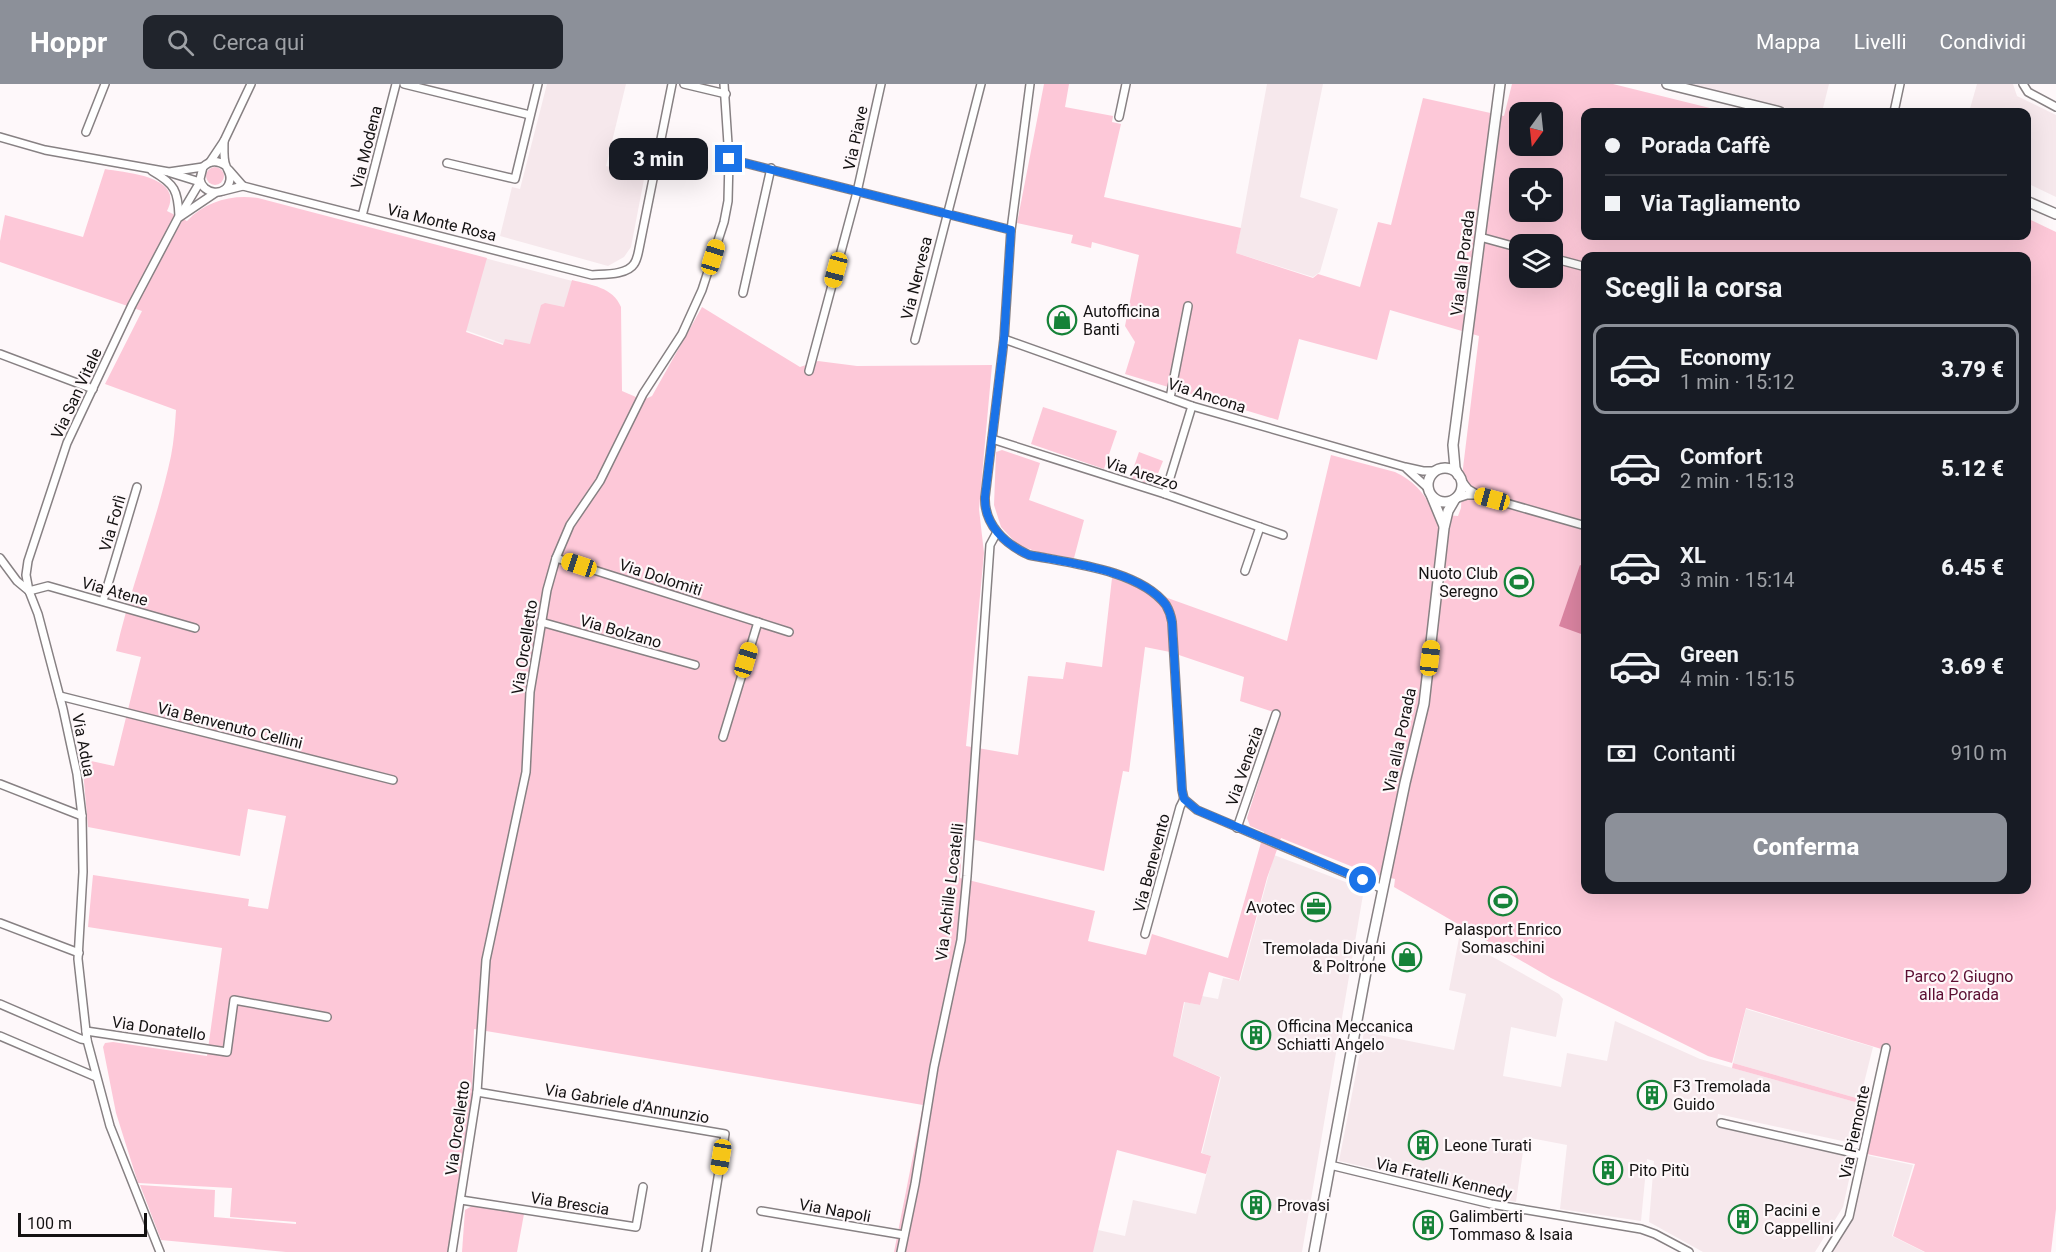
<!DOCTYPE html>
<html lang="it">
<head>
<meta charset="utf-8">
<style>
	:root { --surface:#171b24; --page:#20242c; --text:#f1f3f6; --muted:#9ea1a6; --line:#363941; --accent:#8c9099 }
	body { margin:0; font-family:Roboto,sans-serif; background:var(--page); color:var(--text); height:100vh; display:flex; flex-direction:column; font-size:22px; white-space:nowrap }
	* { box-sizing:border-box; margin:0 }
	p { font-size:20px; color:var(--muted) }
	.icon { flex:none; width:33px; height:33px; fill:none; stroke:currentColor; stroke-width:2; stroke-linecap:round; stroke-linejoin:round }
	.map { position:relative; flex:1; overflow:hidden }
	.side { position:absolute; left:1581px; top:168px; width:450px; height:642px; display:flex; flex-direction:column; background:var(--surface); border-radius:12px; box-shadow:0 6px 24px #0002 }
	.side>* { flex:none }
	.guide { position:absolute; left:1581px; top:24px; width:450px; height:132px; border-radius:12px; box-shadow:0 6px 24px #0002; display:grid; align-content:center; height:132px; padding:0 24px; background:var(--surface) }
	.needle { width:39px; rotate:195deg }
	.controls { position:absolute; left:1509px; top:18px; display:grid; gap:12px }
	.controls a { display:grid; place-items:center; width:54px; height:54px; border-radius:12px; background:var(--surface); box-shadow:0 6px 24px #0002; font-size:30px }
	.scale { position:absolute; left:18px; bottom:15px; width:129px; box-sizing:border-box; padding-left:6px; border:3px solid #141212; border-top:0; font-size:16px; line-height:21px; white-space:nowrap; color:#141212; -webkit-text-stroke:4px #fef8fa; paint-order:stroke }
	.end { position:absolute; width:27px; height:27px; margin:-14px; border:8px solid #1a73e8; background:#fff; box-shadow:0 0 0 3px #fff }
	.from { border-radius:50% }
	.bubble { position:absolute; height:42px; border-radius:12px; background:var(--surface); box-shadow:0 6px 24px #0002; font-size:20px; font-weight:800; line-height:42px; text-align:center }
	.car { position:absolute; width:18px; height:36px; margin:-18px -9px; border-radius:8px; box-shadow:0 0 4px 2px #0007; background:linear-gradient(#f5c518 24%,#345 0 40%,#f5c518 0 76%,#345 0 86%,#f5c518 0) }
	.guide b { display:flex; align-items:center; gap:21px; height:57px; font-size:22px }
	.guide b+b { border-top:2px solid var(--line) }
	.guide i { width:15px; height:15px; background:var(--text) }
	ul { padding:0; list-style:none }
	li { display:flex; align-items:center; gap:18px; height:90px; margin:0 12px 9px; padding:0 12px; border:3px solid transparent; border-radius:12px }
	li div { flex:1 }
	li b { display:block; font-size:22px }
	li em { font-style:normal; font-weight:800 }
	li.selected { border-color:var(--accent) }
	li>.icon { width:54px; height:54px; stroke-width:1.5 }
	h2 { padding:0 24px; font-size:27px; line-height:72px }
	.pay { display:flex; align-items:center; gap:15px; height:66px; padding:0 24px; font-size:22px }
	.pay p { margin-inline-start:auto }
	.cta { display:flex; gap:12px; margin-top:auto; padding:12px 24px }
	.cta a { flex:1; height:69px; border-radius:12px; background:var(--accent); color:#fff; font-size:24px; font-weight:800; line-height:69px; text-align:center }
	header { display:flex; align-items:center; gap:36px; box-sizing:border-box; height:84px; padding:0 30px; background:var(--accent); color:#fff }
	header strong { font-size:28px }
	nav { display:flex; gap:33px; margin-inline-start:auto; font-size:21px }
	.search { width:420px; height:54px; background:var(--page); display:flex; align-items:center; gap:15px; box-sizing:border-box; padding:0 21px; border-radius:12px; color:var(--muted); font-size:22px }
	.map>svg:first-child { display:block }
</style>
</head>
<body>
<header>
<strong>Hoppr</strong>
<div class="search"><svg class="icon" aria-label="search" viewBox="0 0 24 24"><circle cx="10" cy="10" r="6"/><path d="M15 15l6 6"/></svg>Cerca qui</div>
<nav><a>Mappa</a><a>Livelli</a><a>Condividi</a></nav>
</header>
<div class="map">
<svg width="2056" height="1168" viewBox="0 0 2056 1168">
	<rect width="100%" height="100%" fill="#fef8fa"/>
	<g fill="#f6e8ec">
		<path d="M547,0H626L606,82L645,90L631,163L624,173L608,182L500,152L512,103L520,105Z"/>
		<path d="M1267,0H1323L1300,113L1338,125L1320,188L1313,193L1236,169Z"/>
		<path d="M1694,0H1829L1822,28H1794L1693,4Z"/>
		<path d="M1977,0H2013L2017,12L2056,31V113L2027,99L2026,28H1969Z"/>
		<path d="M443,163L576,198L549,270L507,256L504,260L465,246L440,173Z"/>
		<path d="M1274,771L1364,805L1302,1168H1065L1071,1140L1125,1152L1133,1116L1196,1130L1211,1072L1202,1069L1221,993L1173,972L1185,918L1200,921L1202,912L1218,915L1223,894L1240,897Z"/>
		<path d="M1459,854L1559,910L1563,915L1556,953L1511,943L1503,992L1561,1003L1567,969L1607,977L1615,937L1700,975L1866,1021L1856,1060L1718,1030L1716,1043L1854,1073L1843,1123L1815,1168H1703L1649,1138L1654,1077L1647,1075L1641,1137L1560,1125L1567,1061L1525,1053L1516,1118L1339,1077L1364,948L1454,966L1466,910L1449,906Z"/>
		<path d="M1746,925L1873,963L1860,1015L1733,979Z"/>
		<path d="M1866,1071L1913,1081L1892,1152L1924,1168H1831L1853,1130Z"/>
	</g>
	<g fill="#fdc8d8" fill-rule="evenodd">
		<path d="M1044,0H1069L1065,23L1113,32L1112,38L1121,40L1104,113L1241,144L1236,169L1313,194L1318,190L1360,203L1378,138L1391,141L1423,14L1504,32L1512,0H1613L1726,28H1586V152H2026L2027,134L2056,148V1125L2051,1168H1925L1893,1152L1915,1080L1867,1070L1888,967L1746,924L1732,979L1708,972L1551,894L1394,803L1395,795L1368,789L1281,754L1267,794L1239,897L1209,888L1200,921L1184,918L1173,972L1220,993L1201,1069L1211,1072L1206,1090L1117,1066L1093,1168H894L923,1021L474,945L472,1011L449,1168H286L161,1156L140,1101L215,1106L214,1133L296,1140V1138L230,1133L232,1104L138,1099L116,1029L103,963L105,959L113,958L207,972L222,864L88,843L93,791L249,815L248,822L268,825L286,732L248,725L240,772L88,743L82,675L114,682L141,573L116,567C131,501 157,438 171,372C174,357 175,341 176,326L105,300L142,227L0,178V157L5,131L83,153L105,85C127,89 185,92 167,127L187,137C205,117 233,110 258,114L487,174L466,248L503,261L505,255L530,260L541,221L545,219L564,223L572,196C591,201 613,203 621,223L622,307L643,316L652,312L702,223L800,283L818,277L857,282L992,281L979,425L984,469L966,662L1018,671L1028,592L1063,595L1066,578L1102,583L1112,494L1287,557L1331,371L1395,388C1414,397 1426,410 1434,430L1458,432L1461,424L1463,384L1479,252L1390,226L1377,276L1299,255L1278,336L1125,290L1135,258L1125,242L1139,171L1092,158L1091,164L1071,159L1073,151L1017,139ZM1520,28H1552V62H1520ZM1520,94H1552V128H1520ZM1520,160H1552V194H1520ZM1586,172H2026V806H1586ZM1145,563L1170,568L1244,593L1240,617L1280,630L1247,734L1250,742L1264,748L1228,874L1152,850L1146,871L1088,857L1095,827L960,794L963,753L1104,787L1123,687L1129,688Z"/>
		<circle cx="215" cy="92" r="9"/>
		<path d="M1043,323L1117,347L1104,385L1031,360Z"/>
		<path d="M1002,366L1040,379L1029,416L1084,436L1074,474L1038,468L1018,461L1001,443L994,421L996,368Z"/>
		<path d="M1139,368L1163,377L1155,397L1149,400L1130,394Z"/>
		<path d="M1733,979L1867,1017L1866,1021L1732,984Z"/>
		<path d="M472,1122L524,1130L517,1168H462L465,1126Z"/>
	</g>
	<path fill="#da84a1" d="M1580,481L1585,483L1584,551L1559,542Z"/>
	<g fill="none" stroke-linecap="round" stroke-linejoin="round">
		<g stroke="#878183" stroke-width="10">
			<g id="minor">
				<path d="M404,0L530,31"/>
				<path d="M684,0L726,10"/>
				<path d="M1030,0L1011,146L1004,255L985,413C984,441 1005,460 1029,471C1069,479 1140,486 1166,521C1169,526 1171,532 1172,538L1182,706L1184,715L1197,726L1383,805"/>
				<path d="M2023,0L2028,8L2056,23"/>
				<path d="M1894,28L1900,0"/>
				<path d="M1119,33L1126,0"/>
				<path d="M86,48L105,0"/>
				<path d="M0,53L45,66L169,88L203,83"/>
				<path d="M224,57C224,65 223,75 226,82C228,87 231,90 230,96C227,114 202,111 200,95L203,83C210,76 218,76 226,82"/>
				<path d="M729,75L1011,146"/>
				<path d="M210,78L224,57L251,0"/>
				<path d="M447,79L515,95L538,0"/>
				<path d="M229,86L243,102"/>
				<path d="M152,87C175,100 178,107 179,132"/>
				<path d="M171,89L200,98L181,130"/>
				<path d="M223,107L243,102L592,191C604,190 627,191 634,180C637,176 638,170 639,165L672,0"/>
				<path d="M362,132L396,0"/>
				<path d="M1480,153L1520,164"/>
				<path d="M1552,174L1586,183"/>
				<path d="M743,209L771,84"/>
				<path d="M1004,255L1192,322L1405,383L1423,387H1436"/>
				<path d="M915,256L981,0"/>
				<path d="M0,270L93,305"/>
				<path d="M809,287L857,108L881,0"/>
				<path d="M1170,314L1188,222"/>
				<path d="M992,355L1165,410L1283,451"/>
				<path d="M1407,385L1429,405"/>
				<path d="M1461,396L1468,405L1478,411"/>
				<path d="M1165,410L1192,322"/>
				<path d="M1455,415L1467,411H1478L1586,442"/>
				<path d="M0,474L17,497L29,507L38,530L63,625L77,690L82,732L83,788L78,875L87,956L110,1042L160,1168"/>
				<path d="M556,474L789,548"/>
				<path d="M1245,487L1260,443"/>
				<path d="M29,507L26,491L28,477L67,359L132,221L178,134L215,109"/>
				<path d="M29,507L48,502L195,544"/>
				<path d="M103,517L137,403"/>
				<path d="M541,538L695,581"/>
				<path d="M60,612L393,696"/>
				<path d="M723,653L758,538"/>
				<path d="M0,700L82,732"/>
				<path d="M1237,744L1276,630"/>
				<path d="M0,839L79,869"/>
				<path d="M1145,850L1180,723L1184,715"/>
				<path d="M0,920L81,955L87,956"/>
				<path d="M86,947L227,968L234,916L327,933"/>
				<path d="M0,952L96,993"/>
				<path d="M477,1008L725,1050L706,1168"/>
				<path d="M1721,1039L1862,1071"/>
				<path d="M1330,1081L1491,1120L1641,1145L1655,1150L1689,1168"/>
				<path d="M461,1116L636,1143L643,1103"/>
				<path d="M761,1127L904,1151"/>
				<path d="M452,1168L477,1008L486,876L526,688L530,608L547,506L556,474L570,441L600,397L643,310L682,250L702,206L724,138L728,117L729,75L724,0"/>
				<path d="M901,1168L915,1100L934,983L961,856L967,792L990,461L997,448"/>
				<path d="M1827,1168L1849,1133L1886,964"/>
			</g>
		</g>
		<g stroke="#878183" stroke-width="12">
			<g id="tertiary">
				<path d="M1667,0L1780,28"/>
				<path d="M2026,117L2056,130"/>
				<circle cx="1445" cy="401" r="17"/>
				<path d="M1458,391L1455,384L1453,361L1500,0"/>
				<path d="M1432,413L1444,442"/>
				<path d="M1314,1168L1368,877L1405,699L1424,620L1444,444L1448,427L1455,415"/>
			</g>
		</g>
		<use href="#minor" stroke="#fff" stroke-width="7"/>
		<use href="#tertiary" stroke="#fff" stroke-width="9"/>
	</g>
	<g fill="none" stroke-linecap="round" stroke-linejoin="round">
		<path stroke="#1a73e8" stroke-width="8" d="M729,75L1011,146L1004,255L985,413C984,441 1005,460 1029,471C1069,479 1140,486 1166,521C1169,526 1171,532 1172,538L1182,706L1184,715L1197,726L1363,796"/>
	</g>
	<defs>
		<g id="shop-ring" transform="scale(1.5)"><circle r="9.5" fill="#fef8fa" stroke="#168238" stroke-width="1.5"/><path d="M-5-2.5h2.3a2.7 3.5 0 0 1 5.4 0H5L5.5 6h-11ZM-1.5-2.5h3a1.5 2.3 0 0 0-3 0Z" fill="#168238"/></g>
		<g id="stadium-ring" transform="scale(1.5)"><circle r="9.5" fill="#fef8fa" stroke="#168238" stroke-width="1.5"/><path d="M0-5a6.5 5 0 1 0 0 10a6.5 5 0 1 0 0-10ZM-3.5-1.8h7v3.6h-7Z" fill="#168238"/></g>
		<g id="office-ring" transform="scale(1.5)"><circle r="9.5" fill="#fef8fa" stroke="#168238" stroke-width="1.5"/><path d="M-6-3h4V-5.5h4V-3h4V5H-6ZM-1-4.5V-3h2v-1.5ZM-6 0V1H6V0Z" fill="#168238"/></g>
		<g id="building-ring" transform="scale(1.5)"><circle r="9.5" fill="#fef8fa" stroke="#168238" stroke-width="1.5"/><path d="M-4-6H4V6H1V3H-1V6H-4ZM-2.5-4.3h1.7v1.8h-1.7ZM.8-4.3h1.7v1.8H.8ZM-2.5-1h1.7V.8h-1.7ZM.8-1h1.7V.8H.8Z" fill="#168238"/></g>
	</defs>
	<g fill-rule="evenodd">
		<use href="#shop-ring" x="1062" y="236"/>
		<use href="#stadium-ring" x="1519" y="498"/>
		<use href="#stadium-ring" x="1503" y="817"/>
		<use href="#office-ring" x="1316" y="823"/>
		<use href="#shop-ring" x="1407" y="873"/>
		<use href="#building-ring" x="1256" y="951"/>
		<use href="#building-ring" x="1652" y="1011"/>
		<use href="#building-ring" x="1423" y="1061"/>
		<use href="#building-ring" x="1608" y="1086"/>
		<use href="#building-ring" x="1256" y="1121"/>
		<use href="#building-ring" x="1743" y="1135"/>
		<use href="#building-ring" x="1428" y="1141"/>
	</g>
	<g text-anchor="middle" stroke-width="4.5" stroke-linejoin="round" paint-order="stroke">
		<g font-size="16" fill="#141212" stroke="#fef8fa">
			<text transform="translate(855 54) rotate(-78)" y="6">Via Piave</text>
			<text transform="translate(366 63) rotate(-76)" y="6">Via Modena</text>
			<text transform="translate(442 138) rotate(14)" y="6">Via Monte Rosa</text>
			<text transform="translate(1462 179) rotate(-83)" y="6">Via alla Porada</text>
			<text transform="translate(916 194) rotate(-76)" y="6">Via Nervesa</text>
			<text transform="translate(76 309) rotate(-65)" y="6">Via San Vitale</text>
			<text transform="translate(1207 311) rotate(18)" y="6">Via Ancona</text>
			<text transform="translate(1142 389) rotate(18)" y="6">Via Arezzo</text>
			<text transform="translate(112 439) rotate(-74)" y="6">Via Forlì</text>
			<text transform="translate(661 493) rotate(18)" y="6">Via Dolomiti</text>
			<text transform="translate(115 507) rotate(16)" y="6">Via Atene</text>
			<text transform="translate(621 547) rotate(16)" y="6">Via Bolzano</text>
			<text transform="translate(524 563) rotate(-81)" y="6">Via Orcelletto</text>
			<text transform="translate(230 641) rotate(14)" y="6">Via Benvenuto Cellini</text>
			<text transform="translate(1399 656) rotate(-78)" y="6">Via alla Porada</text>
			<text transform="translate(84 661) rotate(79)" y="6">Via Adua</text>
			<text transform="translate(1244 682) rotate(-71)" y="6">Via Venezia</text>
			<text transform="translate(1151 779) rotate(-75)" y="6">Via Benevento</text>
			<text transform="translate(949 808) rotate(-83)" y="6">Via Achille Locatelli</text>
			<text transform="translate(159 944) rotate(8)" y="6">Via Donatello</text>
			<text transform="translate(627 1019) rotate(10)" y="6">Via Gabriele d'Annunzio</text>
			<text transform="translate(457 1044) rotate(-82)" y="6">Via Orcelletto</text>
			<text transform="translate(1854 1048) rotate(-78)" y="6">Via Piemonte</text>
			<text transform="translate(1444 1094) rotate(13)" y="6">Via Fratelli Kennedy</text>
			<text transform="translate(570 1119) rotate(9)" y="6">Via Brescia</text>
			<text transform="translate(835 1126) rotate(10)" y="6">Via Napoli</text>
		</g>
		<g font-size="16" fill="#141212" stroke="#fef8fa" text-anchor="start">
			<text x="1083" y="233">Autofficina<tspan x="1083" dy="18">Banti</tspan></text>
			<text x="1498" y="495" text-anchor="end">Nuoto Club<tspan x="1498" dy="18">Seregno</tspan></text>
			<text x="1295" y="829" text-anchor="end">Avotec</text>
			<text x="1503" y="851" text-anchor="middle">Palasport Enrico<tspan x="1503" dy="18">Somaschini</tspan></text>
			<text x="1386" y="870" text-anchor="end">Tremolada Divani<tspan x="1386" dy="18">&amp; Poltrone</tspan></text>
			<text x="1277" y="948">Officina Meccanica<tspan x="1277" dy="18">Schiatti Angelo</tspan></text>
			<text x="1673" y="1008">F3 Tremolada<tspan x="1673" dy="18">Guido</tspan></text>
			<text x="1444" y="1067">Leone Turati</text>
			<text x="1629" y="1092">Pito Pitù</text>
			<text x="1277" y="1127">Provasi</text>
			<text x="1764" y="1132">Pacini e<tspan x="1764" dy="18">Cappellini</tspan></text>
			<text x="1449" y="1138">Galimberti<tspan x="1449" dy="18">Tommaso &amp; Isaia</tspan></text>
		</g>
		<g font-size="16" fill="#5c0f32" stroke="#fef8fa">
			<text x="1959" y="898">Parco 2 Giugno<tspan x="1959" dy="18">alla Porada</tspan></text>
		</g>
	</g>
</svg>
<div class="controls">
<a><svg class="needle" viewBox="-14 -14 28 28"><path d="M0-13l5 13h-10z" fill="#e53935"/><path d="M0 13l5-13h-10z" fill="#9ea1a6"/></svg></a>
<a><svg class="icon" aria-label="locate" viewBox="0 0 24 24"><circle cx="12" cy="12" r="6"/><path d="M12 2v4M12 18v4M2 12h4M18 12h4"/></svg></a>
<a><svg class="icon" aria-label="layers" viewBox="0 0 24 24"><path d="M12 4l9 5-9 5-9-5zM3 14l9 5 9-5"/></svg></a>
</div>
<div class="scale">100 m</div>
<i class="end from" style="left:1363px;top:796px"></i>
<i class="end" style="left:729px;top:75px"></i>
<div class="bubble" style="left:609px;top:54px;width:99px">3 min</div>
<i class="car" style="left:713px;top:173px;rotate:17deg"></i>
<i class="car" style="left:836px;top:186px;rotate:195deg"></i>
<i class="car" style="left:1492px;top:415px;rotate:285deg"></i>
<i class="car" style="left:579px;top:481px;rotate:288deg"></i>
<i class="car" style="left:1430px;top:574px;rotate:7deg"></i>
<i class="car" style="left:746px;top:576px;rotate:17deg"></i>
<i class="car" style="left:721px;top:1073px;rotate:189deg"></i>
<div class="guide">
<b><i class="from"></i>Porada Caffè</b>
<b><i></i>Via Tagliamento</b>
</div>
<section class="side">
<h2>Scegli la corsa</h2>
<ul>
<li class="selected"><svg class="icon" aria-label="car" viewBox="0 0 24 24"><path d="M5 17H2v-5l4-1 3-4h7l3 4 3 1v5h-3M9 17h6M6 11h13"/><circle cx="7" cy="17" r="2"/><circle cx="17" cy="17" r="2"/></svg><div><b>Economy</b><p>1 min · 15:12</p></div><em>3.79 €</em></li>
<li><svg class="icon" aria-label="car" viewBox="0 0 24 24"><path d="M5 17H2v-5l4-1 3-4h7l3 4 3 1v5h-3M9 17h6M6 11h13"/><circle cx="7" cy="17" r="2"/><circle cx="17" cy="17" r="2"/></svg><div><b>Comfort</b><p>2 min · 15:13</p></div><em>5.12 €</em></li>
<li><svg class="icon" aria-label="car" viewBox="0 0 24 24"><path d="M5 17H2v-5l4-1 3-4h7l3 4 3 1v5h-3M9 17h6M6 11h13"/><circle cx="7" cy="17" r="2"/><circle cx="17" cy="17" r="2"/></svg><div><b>XL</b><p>3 min · 15:14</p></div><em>6.45 €</em></li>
<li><svg class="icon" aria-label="car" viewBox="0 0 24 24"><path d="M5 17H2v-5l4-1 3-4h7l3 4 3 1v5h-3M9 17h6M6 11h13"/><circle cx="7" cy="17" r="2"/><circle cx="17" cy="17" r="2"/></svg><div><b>Green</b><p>4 min · 15:15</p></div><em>3.69 €</em></li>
</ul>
<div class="pay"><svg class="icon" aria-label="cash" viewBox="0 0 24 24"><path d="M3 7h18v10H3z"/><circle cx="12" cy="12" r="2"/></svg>Contanti<p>910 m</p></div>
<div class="cta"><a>Conferma</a></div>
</section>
</div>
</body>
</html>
